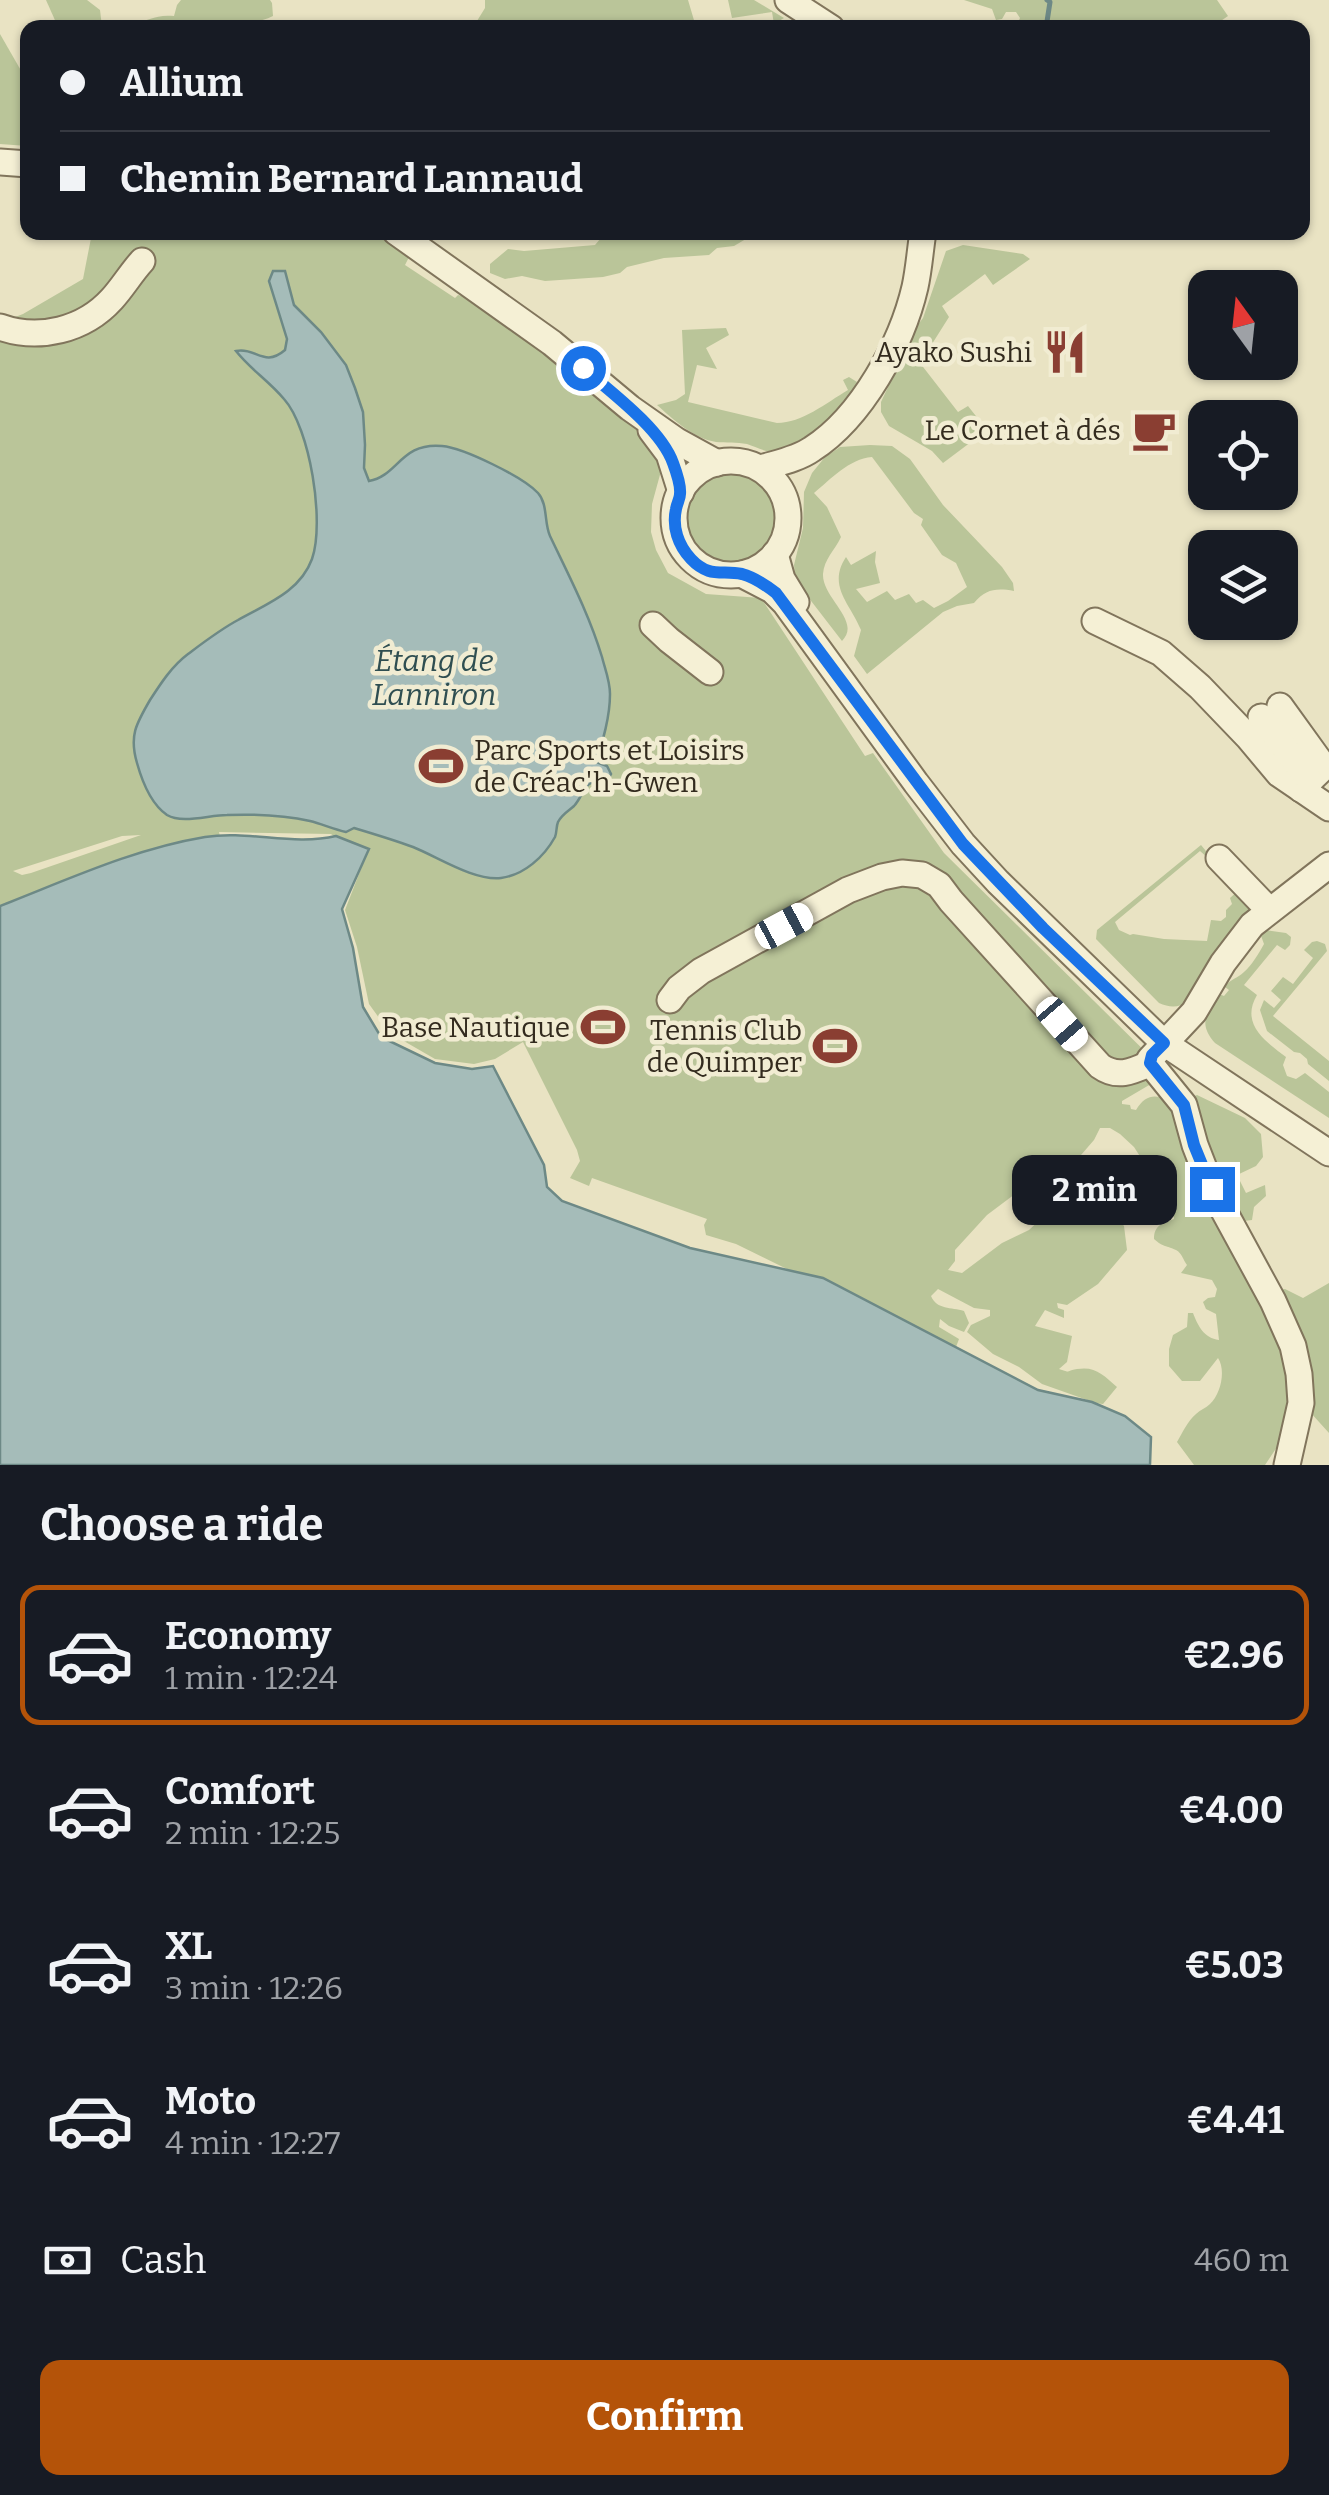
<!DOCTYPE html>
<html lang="en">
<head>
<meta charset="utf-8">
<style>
	:root { --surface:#171b24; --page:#242831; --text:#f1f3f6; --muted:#9ea1a6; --line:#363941; --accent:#b45309 }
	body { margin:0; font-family:Bitter,serif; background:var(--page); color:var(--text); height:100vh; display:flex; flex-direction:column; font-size:38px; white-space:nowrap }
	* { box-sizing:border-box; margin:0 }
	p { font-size:32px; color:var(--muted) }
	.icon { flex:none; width:55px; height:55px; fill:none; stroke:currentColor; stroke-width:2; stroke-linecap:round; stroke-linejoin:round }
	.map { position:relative; height:1465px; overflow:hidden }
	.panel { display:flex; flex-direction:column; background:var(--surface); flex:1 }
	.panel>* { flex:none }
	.hud { position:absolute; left:20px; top:20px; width:1290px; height:220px; border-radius:20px; box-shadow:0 2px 8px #0004; display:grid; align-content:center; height:220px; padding:0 40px; background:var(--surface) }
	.needle { width:65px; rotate:345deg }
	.tools { position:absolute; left:1188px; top:270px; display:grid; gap:20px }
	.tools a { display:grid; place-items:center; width:110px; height:110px; border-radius:20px; background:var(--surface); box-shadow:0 2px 8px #0004; font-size:50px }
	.end { position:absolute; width:45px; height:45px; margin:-22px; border:12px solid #1a73e8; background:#fff; box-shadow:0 0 0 5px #fff }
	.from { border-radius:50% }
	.bubble { position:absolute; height:70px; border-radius:20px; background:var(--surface); box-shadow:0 2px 8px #0004; font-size:32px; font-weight:700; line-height:70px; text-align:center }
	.car { position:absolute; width:30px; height:60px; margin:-30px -15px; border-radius:12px; box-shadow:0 0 8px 2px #0007; background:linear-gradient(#fff 24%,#345 0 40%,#fff 0 76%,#345 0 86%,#fff 0) }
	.hud b { display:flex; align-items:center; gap:35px; height:95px; font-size:38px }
	.hud b+b { border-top:2px solid var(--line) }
	.hud i { width:25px; height:25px; background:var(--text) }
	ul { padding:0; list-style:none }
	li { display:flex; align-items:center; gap:30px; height:140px; margin:0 20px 15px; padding:0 20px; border:5px solid transparent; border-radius:20px }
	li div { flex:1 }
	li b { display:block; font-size:38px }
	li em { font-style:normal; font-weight:700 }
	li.selected { border-color:var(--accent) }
	li>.icon { width:90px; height:90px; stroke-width:1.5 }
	h2 { padding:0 40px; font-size:45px; line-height:120px }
	.pay { display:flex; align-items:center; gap:25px; height:110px; padding:0 40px; font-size:38px }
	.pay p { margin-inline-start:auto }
	.primary-button { display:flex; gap:20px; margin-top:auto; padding:20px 40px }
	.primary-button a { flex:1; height:115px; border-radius:20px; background:var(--accent); color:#fff; font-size:40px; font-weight:700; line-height:115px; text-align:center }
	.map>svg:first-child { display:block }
</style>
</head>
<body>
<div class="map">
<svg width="1329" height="1465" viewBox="0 0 1329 1465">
	<rect width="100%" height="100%" fill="#e9e3c3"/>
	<g fill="#bac599" fill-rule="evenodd">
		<path d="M46,0H87L100,10L102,27H58Z"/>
		<path d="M181,0H270L272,3L273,16C260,23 249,20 236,27H132V24C148,21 156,14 174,16L177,5Z"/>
		<path d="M485,0H688L696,27H484L477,21L485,8Z"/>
		<path d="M728,0H754L784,18L774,24L772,12L732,18Z"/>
		<path d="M964,0H1217L1228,16L1212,27H1016L1020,18L1016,12H1006L1002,19L996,20L992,9Z"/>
		<path d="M0,34L27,81V146L0,144Z"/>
		<path d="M606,232H756V233L734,246L717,248L709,255L664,258L627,267L620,273L603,277L545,281L522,276L505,279L490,273V264L508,249L524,251L595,245Z"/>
		<path d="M92,233H379L411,253L405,265L455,298L458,295L476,300L543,349L626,417L657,446L661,471L652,504L651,532L656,550L668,573L706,594L761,598L865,756L873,753L944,853L1168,1074L1122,1101V1104L1130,1105L1131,1109L1136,1110C1148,1090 1160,1096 1178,1104L1197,1095L1245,1118L1261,1134L1263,1157L1256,1166L1237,1175L1246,1193L1265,1185L1266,1196L1254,1207L1252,1220L1244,1221L1233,1217L1235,1242L1264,1258L1280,1290L1285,1289L1303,1298L1329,1283V1433L1310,1412L1281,1441L1265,1465H1194L1177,1442C1183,1432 1187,1422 1196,1414C1200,1410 1206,1408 1210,1404C1221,1394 1226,1370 1218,1358L1200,1381H1182L1169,1366V1349L1173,1335L1187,1327L1188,1313H1193C1198,1326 1204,1338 1219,1340L1216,1314L1206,1309L1203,1302L1208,1298L1215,1297L1217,1289L1212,1280L1181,1273L1187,1265C1183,1260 1182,1253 1176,1250C1166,1245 1164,1248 1154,1239C1154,1225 1163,1223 1174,1219L1173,1206L1162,1193L1164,1188L1158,1180L1167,1169L1143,1161L1134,1147L1120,1134L1110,1128H1100L1094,1140L1062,1177L1023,1188L987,1215L955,1250V1261L948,1270L962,1273L1002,1243L1029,1230L1045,1215L1062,1210L1080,1212L1091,1206H1101L1111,1210L1124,1226L1127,1250L1098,1284L1067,1305L1057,1303L1058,1308L1064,1310V1318L1045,1310L1035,1326L1072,1336L1067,1362L1059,1369C1073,1373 1062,1372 1077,1369C1096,1366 1103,1375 1117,1387L1103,1404L1094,1403L1125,1416L1151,1437L1150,1465H0V315L10,319L23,314L83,279ZM219,832L331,834L335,837L290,840L220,837ZM141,835L31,873L22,875L13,871L122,836ZM366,856L345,910L357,947L369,1004L390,1033L435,1059L474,1064L495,1059L523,1042L577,1150L580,1161L570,1178L589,1186L592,1178L707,1219L704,1225L706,1235L736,1244L789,1270L690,1248L562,1201L547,1187L544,1165L493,1066L472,1069L434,1063L381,1037L364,1007L353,948L342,909ZM938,1289L974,1308L990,1310V1316L971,1325L967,1332L993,1354L1019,1367L1042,1384L1090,1401L1038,1390L956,1347L959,1339L939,1327L940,1319L949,1326L964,1332L969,1323L964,1311C951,1307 937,1310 931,1296Z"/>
		<path d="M963,245L1023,254L1030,259L993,285L985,274L942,306L949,317L920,363L958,412L968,406L987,430L943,463L932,451L889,426L881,412V402L916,327L923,318L946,251Z"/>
		<path d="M726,328L729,335L706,348L717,369L697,365L688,402L777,423C802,423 826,403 848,390L843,380L849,377L857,382C846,405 804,449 777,452C767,453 756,447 747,444C737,442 726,443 716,442C693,438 674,420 657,405L676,400L685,394L682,330Z"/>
		<path d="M870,445L892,446L910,459L943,505L1002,567L1013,583L1014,591C996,588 986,589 974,603L957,606L943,612L867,674L854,656L861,630C850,603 827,586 846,557L851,565L876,551L875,562L880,583L856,589L867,602L887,591L895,600L909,594L916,603L923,600L934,608L948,601L967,587L956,563L942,555L921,525L923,519L914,513L872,457C849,459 831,479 814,493L827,507L841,537C835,550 824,559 823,574C822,598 862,621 842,641L798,584L795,576L794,565L803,528L804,492L812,473L825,457L840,447Z"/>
		<circle cx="731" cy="518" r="47"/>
		<path d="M1201,845L1210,856L1208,858L1200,851L1115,922L1119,930L1130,935L1133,934L1164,939L1207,941L1211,920L1221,921L1226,917V910L1232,904L1230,898L1239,890L1254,905L1250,914L1188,1001C1179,1008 1170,1008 1159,1003L1096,939L1097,930Z"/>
		<path d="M1265,930L1286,933L1291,937L1290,945L1285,950L1277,945L1244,985L1257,995C1240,1024 1265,1041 1286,1057L1283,1065L1287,1076L1296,1079L1305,1073L1329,1092V1118L1215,1043C1198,1024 1206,1013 1219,994L1224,996L1229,990L1225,987C1231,978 1237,979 1244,972C1252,965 1259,953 1264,944L1260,933Z"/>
		<path d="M1317,941L1325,944L1327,951L1273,1016L1329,1061V1081L1308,1064L1307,1059L1300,1053L1294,1052L1267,1031L1260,1010L1264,1000L1274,1008L1281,1000L1271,991L1283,977L1293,984L1313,958L1304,950L1312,942Z"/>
	</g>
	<g fill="#a5bcb9" stroke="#6d8986" stroke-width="2.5">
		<path d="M273,271H285L294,305L321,332L346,365L355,388L363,412L365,445L364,468L369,481C398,476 401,442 442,446C464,448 523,477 538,493C548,504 544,523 550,536C569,576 589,614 602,657C605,669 610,681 610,694C610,717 603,740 596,762L607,766L611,774L607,781C581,779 586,793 574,806C570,810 562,814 558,822C556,827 557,832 555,837C544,857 524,875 501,878C474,881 438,857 413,847C394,840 374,834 354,828L346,832C333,829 322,824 310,821C283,815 254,814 227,815C209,815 182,824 167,815C151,804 142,781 137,763C129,736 136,724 150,700C161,683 172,666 188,654C204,642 221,629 238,620C266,604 300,592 312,559C325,522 310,428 284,399C269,381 250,369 236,351C256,347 264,368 285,350L287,339L269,281Z"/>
		<path d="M336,836L369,849L342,909L353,948L363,1007L381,1037L435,1063L472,1069L493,1066L544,1165L547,1187L562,1201L690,1248L823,1278L1038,1390L1092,1402L1125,1416L1151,1437L1150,1465H0V906C67,880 133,849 205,837C248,830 293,846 336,836Z"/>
	</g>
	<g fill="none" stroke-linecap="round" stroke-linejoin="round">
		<path stroke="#6d8986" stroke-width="5" d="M1046,28L1050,2L1047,0"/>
		<g stroke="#81755c" stroke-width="29">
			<g id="minor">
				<path d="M788,0L831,28"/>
				<path d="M0,162L28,164"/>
				<path d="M396,232L552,343L630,408L677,441L717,463"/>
				<path d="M0,327C39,341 84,330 112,299C123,287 131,273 142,261"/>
				<path d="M651,430L669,454L681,492"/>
				<circle cx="731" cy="518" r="57"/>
				<path d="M761,468C777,463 798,459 812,449C862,417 902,343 915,287C919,269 920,251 923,232"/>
				<path d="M775,554L782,579L796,602"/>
				<path d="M741,574L772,590L785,603L916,783L963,844L998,882L1164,1043L1329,1153"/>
				<path d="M1095,621L1161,653L1200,687L1248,737L1279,774L1329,808"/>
				<path d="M653,625L669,640L710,672"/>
				<path d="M1280,706L1324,767L1301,789"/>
				<path d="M1261,717L1310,781"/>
				<path d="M1219,858L1269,910"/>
				<path d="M670,1000L679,988L701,971L848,890L882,877L902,873L922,875L939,885L951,901L1100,1066C1118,1079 1133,1071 1151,1063"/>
				<path d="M1287,1465L1301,1403L1299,1374L1293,1346L1273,1301L1212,1189L1195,1145L1184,1105L1154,1068L1150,1059L1194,1012L1223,963L1252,925L1329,865"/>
			</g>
		</g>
		<use href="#minor" stroke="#f5f0d5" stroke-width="25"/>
	</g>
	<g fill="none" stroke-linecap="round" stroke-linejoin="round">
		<path stroke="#1a73e8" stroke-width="12" d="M583,368C611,392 661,429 673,463C676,471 681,485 680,494C680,499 677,503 676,509C672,527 678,545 691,559C709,578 721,570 742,574C753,577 767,586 776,593L963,844L1043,928L1164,1043L1152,1055L1150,1063L1184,1105L1194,1145L1212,1189"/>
	</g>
	<defs>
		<g id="restaurant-bare" transform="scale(3.45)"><path d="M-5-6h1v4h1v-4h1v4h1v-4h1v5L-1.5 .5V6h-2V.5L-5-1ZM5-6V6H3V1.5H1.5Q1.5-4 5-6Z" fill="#8a3e32" stroke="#f1ecd2" stroke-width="2.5" paint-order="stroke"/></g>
		<g id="cafe-bare" transform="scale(3.45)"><path d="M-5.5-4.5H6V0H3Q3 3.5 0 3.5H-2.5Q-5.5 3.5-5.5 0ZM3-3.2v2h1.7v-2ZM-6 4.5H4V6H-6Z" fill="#8a3e32" stroke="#f1ecd2" stroke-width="2.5" paint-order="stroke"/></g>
		<g id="stadium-bare" transform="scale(3.45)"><path d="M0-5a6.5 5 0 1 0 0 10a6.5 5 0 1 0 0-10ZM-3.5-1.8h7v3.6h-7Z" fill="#8a3e32" stroke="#f1ecd2" stroke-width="2.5" paint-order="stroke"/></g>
	</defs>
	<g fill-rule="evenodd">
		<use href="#restaurant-bare" x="1065" y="352"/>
		<use href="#cafe-bare" x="1154" y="430"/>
		<use href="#stadium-bare" x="441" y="766"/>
		<use href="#stadium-bare" x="603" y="1027"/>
		<use href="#stadium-bare" x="835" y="1046"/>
	</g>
	<g text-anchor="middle" stroke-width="9" stroke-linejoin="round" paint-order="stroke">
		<g font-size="28" fill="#332b1e" stroke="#f1ecd2" text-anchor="end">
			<text x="1032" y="362">Ayako Sushi</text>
			<text x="1121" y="440">Le Cornet à dés</text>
			<text x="474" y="760" text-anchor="start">Parc Sports et Loisirs<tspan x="474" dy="32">de Créac'h-Gwen</tspan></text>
			<text x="570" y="1037">Base Nautique</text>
			<text x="802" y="1040">Tennis Club<tspan x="802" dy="32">de Quimper</tspan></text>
		</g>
		<g font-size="30" font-style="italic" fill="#2f4e51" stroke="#f1ecd2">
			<text x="434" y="671">Étang de<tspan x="434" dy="34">Lanniron</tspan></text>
		</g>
	</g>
</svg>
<div class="tools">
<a><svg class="needle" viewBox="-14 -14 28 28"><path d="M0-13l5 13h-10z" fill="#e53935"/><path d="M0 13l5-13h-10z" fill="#9ea1a6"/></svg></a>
<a><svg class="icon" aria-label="locate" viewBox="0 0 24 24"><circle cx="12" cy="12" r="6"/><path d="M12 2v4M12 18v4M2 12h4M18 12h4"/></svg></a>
<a><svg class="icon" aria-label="layers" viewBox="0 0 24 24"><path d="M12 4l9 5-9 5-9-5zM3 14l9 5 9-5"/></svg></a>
</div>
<i class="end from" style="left:583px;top:368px"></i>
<i class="end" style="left:1212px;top:1189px"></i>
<div class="bubble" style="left:1012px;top:1155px;width:165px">2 min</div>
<i class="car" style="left:784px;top:926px;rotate:62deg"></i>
<i class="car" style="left:1062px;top:1024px;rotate:139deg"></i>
<div class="hud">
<b><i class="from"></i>Allium</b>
<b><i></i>Chemin Bernard Lannaud</b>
</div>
</div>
<section class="panel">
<h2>Choose a ride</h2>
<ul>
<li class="selected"><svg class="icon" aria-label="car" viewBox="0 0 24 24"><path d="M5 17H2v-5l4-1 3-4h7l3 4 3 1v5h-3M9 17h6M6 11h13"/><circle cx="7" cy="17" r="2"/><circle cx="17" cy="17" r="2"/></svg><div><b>Economy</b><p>1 min · 12:24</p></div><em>€2.96</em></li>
<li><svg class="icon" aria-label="car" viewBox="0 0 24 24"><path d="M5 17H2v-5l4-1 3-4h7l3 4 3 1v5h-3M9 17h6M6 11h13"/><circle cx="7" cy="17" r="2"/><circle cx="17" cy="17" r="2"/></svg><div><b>Comfort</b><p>2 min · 12:25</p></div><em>€4.00</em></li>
<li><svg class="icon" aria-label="car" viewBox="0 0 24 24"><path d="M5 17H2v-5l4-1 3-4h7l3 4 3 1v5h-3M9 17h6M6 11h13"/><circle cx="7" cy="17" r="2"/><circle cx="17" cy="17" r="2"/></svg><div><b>XL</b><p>3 min · 12:26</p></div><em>€5.03</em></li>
<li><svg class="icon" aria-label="car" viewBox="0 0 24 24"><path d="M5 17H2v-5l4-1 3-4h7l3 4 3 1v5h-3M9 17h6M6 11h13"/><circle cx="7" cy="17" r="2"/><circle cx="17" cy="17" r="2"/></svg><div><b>Moto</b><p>4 min · 12:27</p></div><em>€4.41</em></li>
</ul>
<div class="pay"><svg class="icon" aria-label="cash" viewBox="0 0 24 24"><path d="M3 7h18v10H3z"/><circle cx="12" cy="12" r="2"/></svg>Cash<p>460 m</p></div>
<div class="primary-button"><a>Confirm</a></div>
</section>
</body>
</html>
